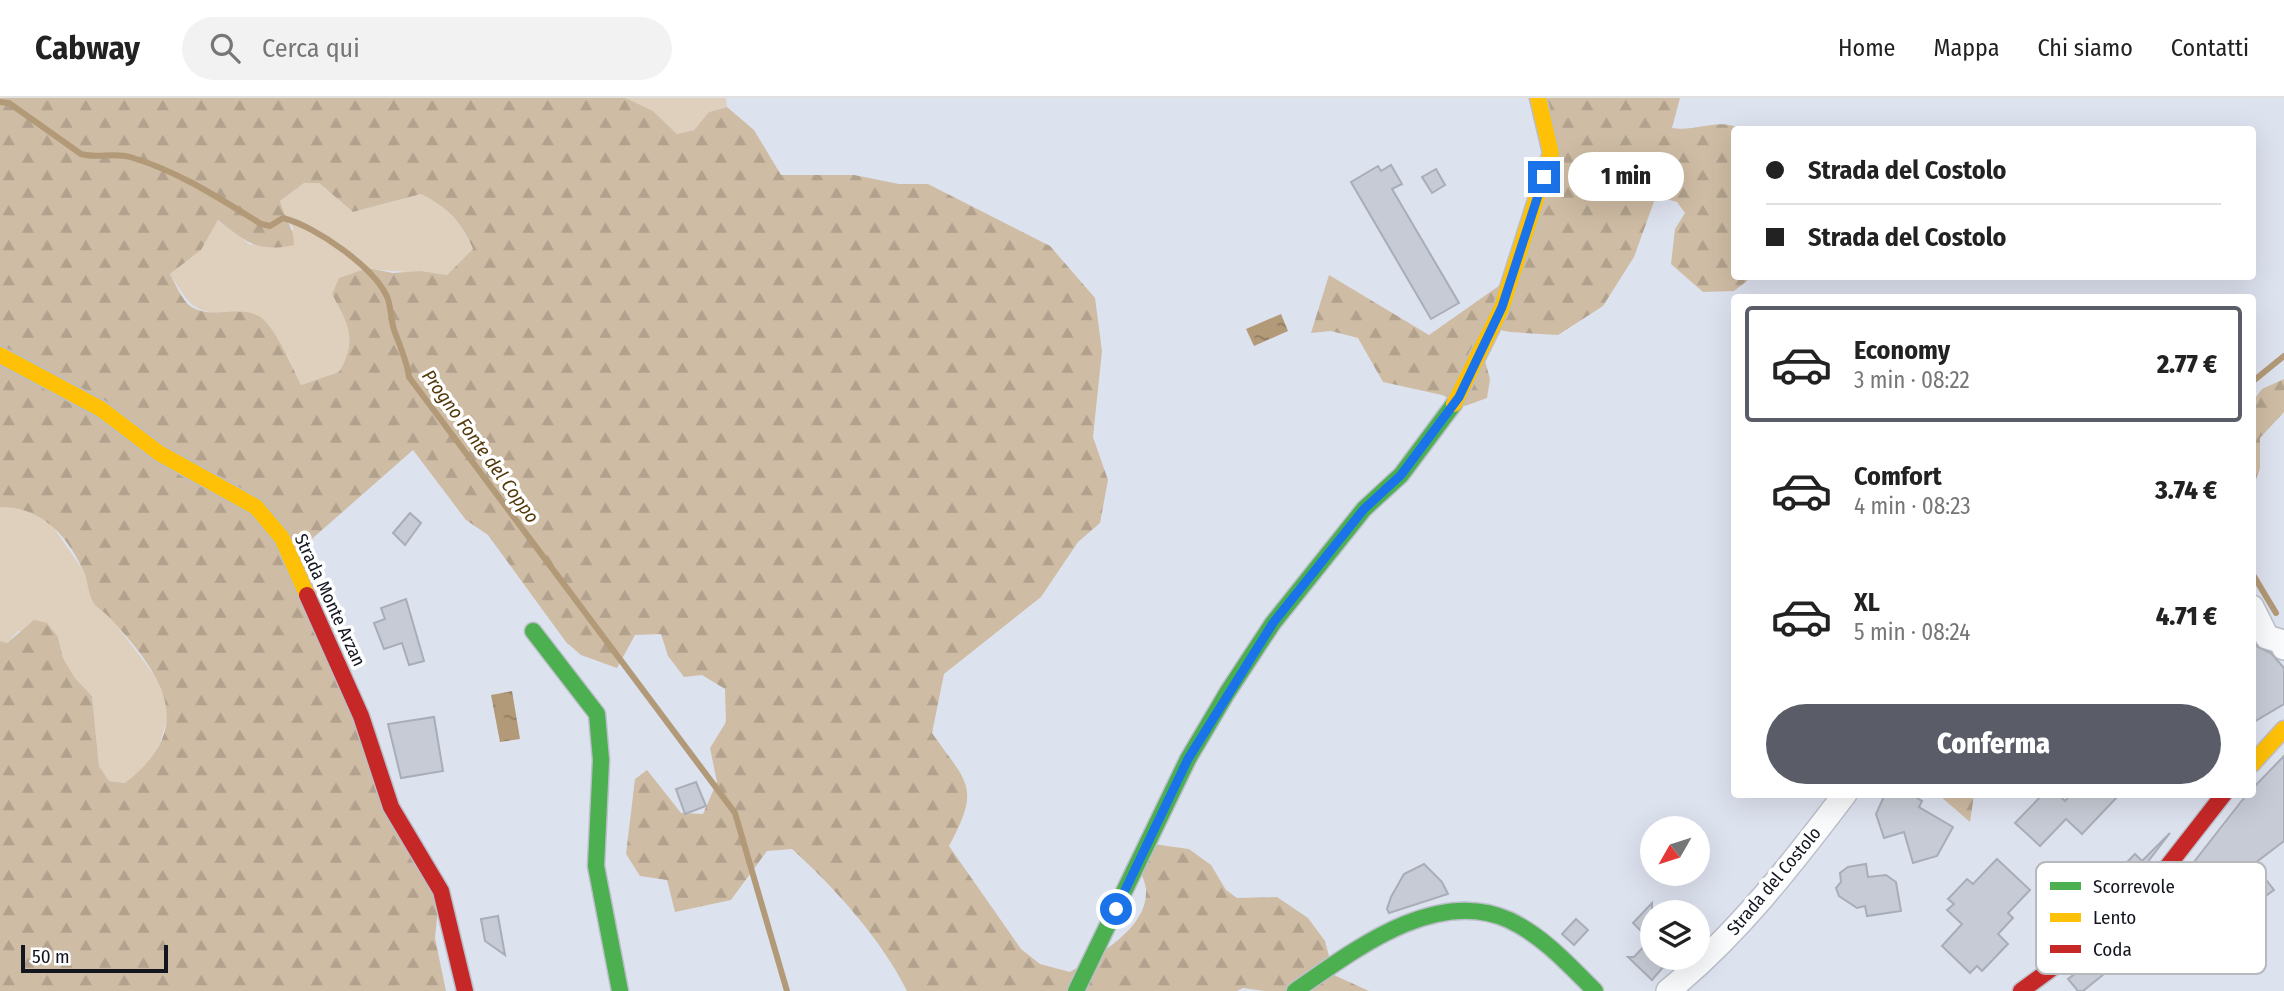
<!DOCTYPE html>
<html lang="it">
<head>
<meta charset="utf-8">
<style>
	:root { --surface:#fff; --page:#f2f2f2; --text:#222; --muted:#767676; --line:#e0e0e0; --accent:#5a5d68 }
	body { margin:0; font-family:"Fira Sans Condensed",sans-serif; background:var(--page); color:var(--text); height:100vh; display:flex; flex-direction:column; font-size:26px; white-space:nowrap }
	* { box-sizing:border-box; margin:0 }
	p { font-size:23px; color:var(--muted) }
	.icon { flex:none; width:38px; height:38px; fill:none; stroke:currentColor; stroke-width:2; stroke-linecap:round; stroke-linejoin:round }
	.map { position:relative; flex:1; overflow:hidden }
	.side { position:absolute; left:1731px; top:196px; width:525px; height:504px; display:flex; flex-direction:column; background:var(--surface); border-radius:7px; box-shadow:0 7px 28px #0002 }
	.side>* { flex:none }
	.guide { position:absolute; left:1731px; top:28px; width:525px; height:154px; border-radius:7px; box-shadow:0 7px 28px #0002; display:grid; align-content:center; height:154px; padding:0 35px; background:var(--surface) }
	.needle { width:46px; rotate:231deg }
	.controls { position:absolute; left:1640px; top:718px; display:grid; gap:14px }
	.controls a { display:grid; place-items:center; width:70px; height:70px; border-radius:50%; background:var(--surface); box-shadow:0 7px 28px #0002; font-size:35px }
	.scale { position:absolute; left:21px; bottom:18px; width:147px; box-sizing:border-box; padding-left:7px; border:4px solid #13161f; border-top:0; font-size:19px; line-height:24px; white-space:nowrap; color:#13161f; -webkit-text-stroke:5px #fff; paint-order:stroke }
	.end { position:absolute; width:32px; height:32px; margin:-16px; border:9px solid #1a73e8; background:#fff; box-shadow:0 0 0 4px #fff }
	.from { border-radius:50% }
	.bubble { position:absolute; height:49px; border-radius:24px; background:var(--surface); box-shadow:0 7px 28px #0002; font-size:23px; font-weight:800; line-height:49px; text-align:center }
	.guide b { display:flex; align-items:center; gap:24px; height:66px; font-size:26px }
	.guide b+b { border-top:2px solid var(--line) }
	.guide i { width:18px; height:18px; background:var(--text) }
	ul { padding:12px 0 0; list-style:none }
	li { display:flex; align-items:center; gap:21px; height:116px; margin:0 14px 10px; padding:0 21px; border:4px solid transparent; border-radius:7px }
	li div { flex:1 }
	li b { display:block; font-size:26px }
	li em { font-style:normal; font-weight:800 }
	li.current { border-color:var(--accent) }
	li>.icon { width:63px; height:63px; stroke-width:1.5 }
	.primary-button { display:flex; gap:14px; margin-top:auto; padding:14px 35px }
	.primary-button a { flex:1; height:80px; border-radius:42px; background:var(--accent); color:#fff; font-size:28px; font-weight:800; line-height:80px; text-align:center }
	header { display:flex; align-items:center; gap:42px; box-sizing:border-box; height:98px; padding:0 35px; background:var(--surface); border-bottom:2px solid var(--line) }
	header strong { font-size:33px }
	nav { display:flex; gap:38px; margin-inline-start:auto; font-size:24px }
	.search { width:490px; height:63px; background:var(--page); display:flex; align-items:center; gap:18px; box-sizing:border-box; padding:0 24px; border-radius:38px; color:var(--muted); font-size:26px }
	.map>svg:first-child { display:block }
</style>
</head>
<body>
<header>
<strong>Cabway</strong>
<div class="search"><svg class="icon" aria-label="search" viewBox="0 0 24 24"><circle cx="10" cy="10" r="6"/><path d="M15 15l6 6"/></svg>Cerca qui</div>
<nav><a>Home</a><a>Mappa</a><a>Chi siamo</a><a>Contatti</a></nav>
</header>
<div class="map">
<svg width="2284" height="893" viewBox="0 0 2284 893">
	<defs>
		<pattern id="forest-firs" width="22" height="20" patternUnits="userSpaceOnUse" patternTransform="scale(1.75)"><rect width="22" height="20" fill="#cfbca4"/><path d="M5 1l3.5 6h-7zM16 11l3.5 6h-7z" fill="#b1a18d"/></pattern>
		<pattern id="water-ripples" width="26" height="14" patternUnits="userSpaceOnUse" patternTransform="scale(1.75)"><rect width="26" height="14" fill="#b29977"/><path d="M2 4q2-2 4 0t4 0M15 11q2-2 4 0t4 0" fill="none" stroke="#907c61"/></pattern>
	</defs>
	<rect width="100%" height="100%" fill="#dde2ef"/>
	<g fill="#dfd0be">
		<path d="M626,0H726L727,9L709,14L694,32L677,36L653,13Z"/>
		<path d="M304,85H319L353,114L421,96C447,109 462,124 473,152L447,177C420,173 394,175 368,170L332,196C348,226 358,242 339,274L301,287L288,258L242,214C196,216 194,215 170,176L201,152L217,122L251,147L294,131L283,117L280,103Z"/>
		<path d="M19,408L49,423L83,472L94,505L111,520L162,587L170,611L160,645L148,668L125,685L109,683L99,668L92,598L75,580L63,560L58,539L18,533L7,545L0,543V409Z"/>
	</g>
	<g fill="url(#forest-firs)" fill-rule="evenodd">
		<path d="M0,0H626L653,13L677,36L694,32L709,14L727,9L754,32L781,77H854L899,86H928L1050,148L1095,200L1102,253L1093,339L1108,382L1100,425L1078,444L1041,499L944,576L932,635C968,686 981,689 949,748L1021,851L1040,866L1070,874C1098,857 1149,830 1146,791C1145,783 1140,773 1137,764L1152,746L1189,751L1211,767L1226,792L1237,800L1277,799L1308,820L1325,843L1334,877L1369,893H1264L1243,890L1237,893H907C882,842 834,789 792,751L767,753L731,802L675,814L667,782L640,778L626,756L635,681L647,672L681,715L703,716L717,684L710,650L726,624L725,591L702,577L684,579L668,558L661,536L635,537L617,570L581,557L566,544L488,437L466,422L413,352L289,461L439,801L435,840L446,893H0V543L7,545L34,522L47,525L58,539L63,560L75,580L92,598L99,668L109,683L125,685C199,628 162,577 111,521C107,516 100,512 95,507C88,498 88,482 83,472C67,437 40,408 0,409ZM304,85H319L353,114L421,96C447,109 462,124 473,151L447,177L420,173L393,175L368,170L339,180L332,196C348,226 358,242 339,274L301,287C293,270 274,227 259,218C237,207 211,222 190,208C182,202 175,185 170,176L201,152L218,122C246,144 257,155 294,147C294,129 284,120 280,103Z"/>
		<path d="M1532,0H1680L1672,30C1698,34 1717,19 1741,31L1734,32V178L1752,179L1734,193L1703,194L1671,166L1675,131L1685,115L1677,104L1656,98L1634,159L1603,208L1558,237L1510,234L1485,229L1479,241L1490,281L1487,300L1465,308L1442,297L1383,284L1358,240L1331,233L1311,235L1329,177L1429,237L1503,185L1544,60Z"/>
		<path d="M2284,281V314L2260,340V370L2252,393V304L2262,291Z"/>
		<path d="M1939,697H1974L1970,724Z"/>
	</g>
	<g fill="url(#water-ripples)">
		<path d="M1281,216L1288,233L1254,248L1246,231Z"/>
		<path d="M512,593L520,641L500,644L491,597Z"/>
	</g>
	<g fill="none" stroke-linecap="round" stroke-linejoin="round">
		<g stroke="#b29977" stroke-width="6">
			<path d="M0,4L9,5L81,56C98,61 114,54 130,59C178,73 219,100 261,126L270,128L283,120C315,128 376,170 388,201C391,211 391,222 394,232C400,248 407,263 409,279L735,715L787,893"/>
			<path d="M2252,284L2284,258"/>
			<path d="M2252,475L2276,515"/>
		</g>
	</g>
	<g fill="#c7cbd5" stroke="#a9adb7" stroke-width="2">
		<path d="M1391,67L1402,86L1392,91L1459,205L1431,221L1351,84L1378,68L1381,73Z"/>
		<path d="M1436,71L1445,87L1432,95L1422,79Z"/>
		<path d="M410,415L421,425L405,447L393,435Z"/>
		<path d="M406,501L424,563L409,567L402,545L384,551L374,525L385,521L381,510Z"/>
		<path d="M2252,541L2258,549L2271,555L2284,570V606L2252,625Z"/>
		<path d="M434,619L443,673L401,680L388,626Z"/>
		<path d="M2284,658V743L2254,766L2274,792L2236,819L2233,815L2228,818L2212,795L2181,818L2176,811L2137,841L2135,851L2083,893H2078L2068,881L2112,849L2161,806L2240,705L2247,696H2252V691Z"/>
		<path d="M696,684L706,708L685,716L676,691Z"/>
		<path d="M1885,696H1910L1922,703L1919,709L1953,729L1937,758L1913,765L1904,734L1884,740L1876,716Z"/>
		<path d="M2043,696H2058L2065,703L2071,696H2120L2082,736L2066,721L2040,748L2015,725Z"/>
		<path d="M2170,735L2136,779L2088,821L2083,825L2075,817L2135,756L2142,763Z"/>
		<path d="M1997,761L2030,792L2008,815L2013,820L1998,836L2008,846L1982,873L1977,868L1970,875L1942,848L1962,826L1947,812L1954,806L1948,801L1967,781L1973,786Z"/>
		<path d="M1424,766L1442,784L1448,796L1389,815L1387,811L1391,799L1404,776Z"/>
		<path d="M1866,766L1868,779L1886,777L1896,784L1901,813L1867,818L1865,808L1857,810L1839,798L1836,790L1841,784L1840,775L1848,769Z"/>
		<path d="M1652,805V859H1672L1652,882L1628,859H1634L1650,842L1633,825Z"/>
		<path d="M498,818L505,857L485,843L481,821Z"/>
		<path d="M1576,821L1588,832L1574,847L1562,836Z"/>
	</g>
	<g fill="none" stroke-linecap="round" stroke-linejoin="round">
		<g stroke="#bbbec9" stroke-width="26">
			<g id="street">
				<path d="M2252,509L2267,539L2280,543L2284,550"/>
				<path d="M1668,893C1737,837 1791,767 1845,696"/>
			</g>
		</g>
		<g stroke="#bbbec9" stroke-width="19">
			<g id="fast">
				<path d="M533,533L597,616L601,662L596,768L620,893"/>
				<path d="M1076,893L1188,661L1227,595L1273,525L1364,411L1401,377L1454,306"/>
				<path d="M1295,893C1352,854 1435,788 1509,822C1543,838 1569,867 1595,893"/>
			</g>
		</g>
		<g stroke="#bbbec9" stroke-width="19">
			<g id="slow">
				<path d="M0,257L101,311L159,355L256,409L282,440L307,497"/>
				<path d="M1454,306L1502,209L1551,55L1538,0"/>
				<path d="M2252,666L2284,631"/>
			</g>
		</g>
		<g stroke="#bbbec9" stroke-width="19">
			<g id="jam">
				<path d="M307,497L361,618L391,709L441,793L465,893"/>
				<path d="M2021,893L2100,835L2149,792L2224,696"/>
			</g>
		</g>
		<use href="#street" stroke="#fafbfd" stroke-width="23"/>
		<use href="#fast" stroke="#4caf50" stroke-width="16"/>
		<use href="#slow" stroke="#ffc107" stroke-width="16"/>
		<use href="#jam" stroke="#c62828" stroke-width="16"/>
	</g>
	<g fill="none" stroke-linecap="round" stroke-linejoin="round">
		<path stroke="#1a73e8" stroke-width="9" d="M1116,811L1188,661L1273,525L1364,411L1401,377L1459,299L1502,209L1544,79"/>
	</g>
	<g text-anchor="middle" stroke-width="7" stroke-linejoin="round" paint-order="stroke">
		<g font-size="18" fill="#13161f" stroke="#fff">
			<text transform="translate(330 502) rotate(65)" y="6">Strada Monte Arzan</text>
			<text transform="translate(1774 783) rotate(-50)" y="6">Strada del Costolo</text>
		</g>
		<g font-size="19" font-style="italic" fill="#53380a" stroke="#fff">
			<text transform="translate(481 348) rotate(54)" y="7">Progno Fonte del Coppo</text>
		</g>
	</g>
	<rect x="2036" y="764" width="230" height="112" rx="10" fill="#fff" stroke="#b8b9bc" stroke-width="2"/>
	<rect x="2050" y="784" width="31" height="8" fill="#4caf50"/>
	<rect x="2050" y="815" width="31" height="9" fill="#ffc107"/>
	<rect x="2050" y="847" width="31" height="8" fill="#c62828"/>
	<g font-size="19" fill="#13161f">
		<text x="2093" y="795">Scorrevole</text>
		<text x="2093" y="826">Lento</text>
		<text x="2093" y="858">Coda</text>
	</g>
</svg>
<div class="controls">
<a><svg class="needle" viewBox="-14 -14 28 28"><path d="M0-13l5 13h-10z" fill="#e53935"/><path d="M0 13l5-13h-10z" fill="#767676"/></svg></a>
<a><svg class="icon" aria-label="layers" viewBox="0 0 24 24"><path d="M12 4l9 5-9 5-9-5zM3 14l9 5 9-5"/></svg></a>
</div>
<div class="scale">50 m</div>
<i class="end from" style="left:1116px;top:811px"></i>
<i class="end" style="left:1544px;top:79px"></i>
<div class="bubble" style="left:1568px;top:54px;width:116px">1 min</div>
<div class="guide">
<b><i class="from"></i>Strada del Costolo</b>
<b><i></i>Strada del Costolo</b>
</div>
<section class="side">
<ul>
<li class="current"><svg class="icon" aria-label="car" viewBox="0 0 24 24"><path d="M5 17H2v-5l4-1 3-4h7l3 4 3 1v5h-3M9 17h6M6 11h13"/><circle cx="7" cy="17" r="2"/><circle cx="17" cy="17" r="2"/></svg><div><b>Economy</b><p>3 min · 08:22</p></div><em>2.77 €</em></li>
<li><svg class="icon" aria-label="car" viewBox="0 0 24 24"><path d="M5 17H2v-5l4-1 3-4h7l3 4 3 1v5h-3M9 17h6M6 11h13"/><circle cx="7" cy="17" r="2"/><circle cx="17" cy="17" r="2"/></svg><div><b>Comfort</b><p>4 min · 08:23</p></div><em>3.74 €</em></li>
<li><svg class="icon" aria-label="car" viewBox="0 0 24 24"><path d="M5 17H2v-5l4-1 3-4h7l3 4 3 1v5h-3M9 17h6M6 11h13"/><circle cx="7" cy="17" r="2"/><circle cx="17" cy="17" r="2"/></svg><div><b>XL</b><p>5 min · 08:24</p></div><em>4.71 €</em></li>
</ul>
<div class="primary-button"><a>Conferma</a></div>
</section>
</div>
</body>
</html>
